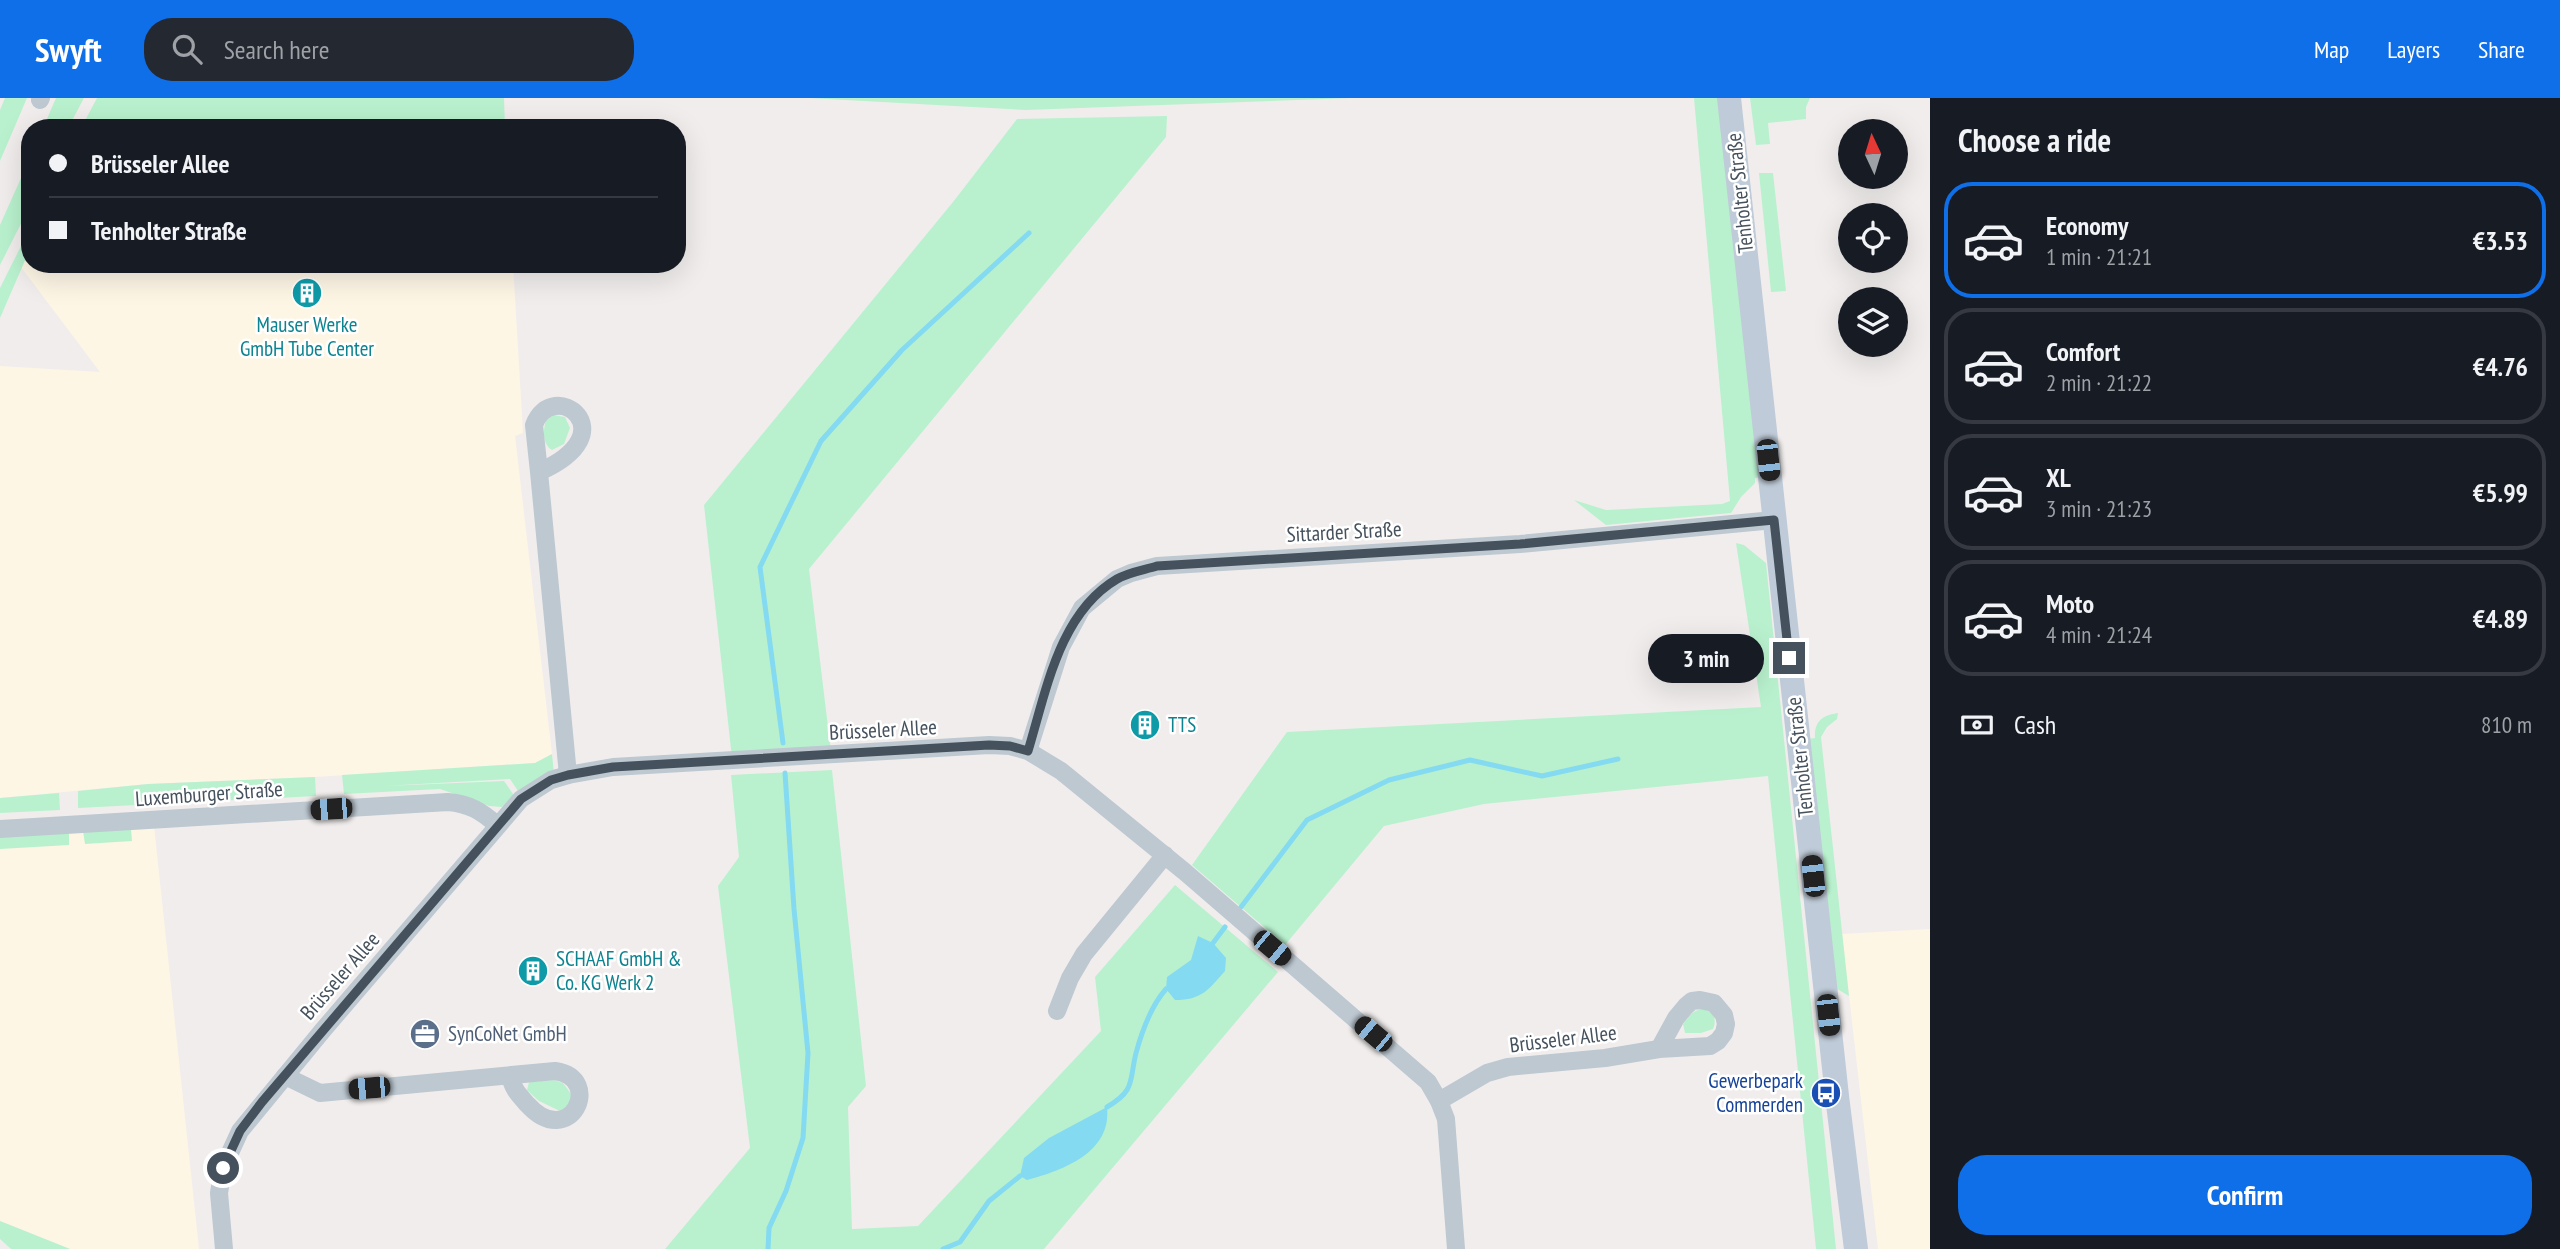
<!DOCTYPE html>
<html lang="en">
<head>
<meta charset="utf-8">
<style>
	:root { --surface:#171b24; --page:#242831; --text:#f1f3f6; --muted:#9ea1a6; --line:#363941; --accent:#0f6fe9 }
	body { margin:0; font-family:"PT Sans Narrow",sans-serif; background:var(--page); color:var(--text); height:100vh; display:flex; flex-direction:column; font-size:26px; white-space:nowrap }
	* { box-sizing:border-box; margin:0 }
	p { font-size:23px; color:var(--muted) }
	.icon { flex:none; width:38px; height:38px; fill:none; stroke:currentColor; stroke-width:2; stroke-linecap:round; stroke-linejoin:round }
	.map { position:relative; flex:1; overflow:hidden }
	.drawer { display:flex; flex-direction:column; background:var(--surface); width:630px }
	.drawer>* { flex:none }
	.hud { position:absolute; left:21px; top:21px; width:665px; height:154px; border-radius:28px; box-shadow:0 7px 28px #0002; display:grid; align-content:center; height:154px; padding:0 28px; background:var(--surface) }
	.needle { width:46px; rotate:356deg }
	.tools { position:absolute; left:1838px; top:21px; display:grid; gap:14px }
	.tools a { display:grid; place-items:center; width:70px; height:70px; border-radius:50%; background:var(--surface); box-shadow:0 7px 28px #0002; font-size:35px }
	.end { position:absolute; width:32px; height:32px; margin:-16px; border:9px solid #45515c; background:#fff; box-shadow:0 0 0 4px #fff }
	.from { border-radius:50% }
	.bubble { position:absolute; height:49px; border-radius:24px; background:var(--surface); box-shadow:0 7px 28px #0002; font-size:23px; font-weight:700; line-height:49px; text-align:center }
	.car { position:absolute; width:21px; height:42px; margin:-21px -10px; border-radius:9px; box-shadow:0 0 5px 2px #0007; background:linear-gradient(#222 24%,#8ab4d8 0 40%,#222 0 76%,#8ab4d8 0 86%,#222 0) }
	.hud b { display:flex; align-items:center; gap:24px; height:66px; font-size:26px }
	.hud b+b { border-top:2px solid var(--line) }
	.hud i { width:18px; height:18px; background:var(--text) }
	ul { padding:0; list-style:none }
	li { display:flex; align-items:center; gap:21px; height:116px; margin:0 14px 10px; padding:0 14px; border:4px solid var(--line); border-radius:28px }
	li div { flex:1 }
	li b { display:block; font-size:26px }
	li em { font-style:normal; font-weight:700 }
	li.on { border-color:var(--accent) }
	li>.icon { width:63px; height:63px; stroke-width:1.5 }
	h2 { padding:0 28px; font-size:32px; line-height:84px }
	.pay { display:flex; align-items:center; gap:18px; height:77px; padding:0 28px; font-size:26px }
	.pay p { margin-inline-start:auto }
	.action { display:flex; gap:14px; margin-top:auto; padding:14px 28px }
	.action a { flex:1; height:80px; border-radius:28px; background:var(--accent); color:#fff; font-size:28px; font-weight:700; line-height:80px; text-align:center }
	header { display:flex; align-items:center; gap:42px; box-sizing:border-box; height:98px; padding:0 35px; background:var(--accent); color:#fff }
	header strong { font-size:33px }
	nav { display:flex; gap:38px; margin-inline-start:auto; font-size:24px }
	.search { width:490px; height:63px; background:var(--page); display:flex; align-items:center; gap:18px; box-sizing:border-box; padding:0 24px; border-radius:28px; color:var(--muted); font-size:26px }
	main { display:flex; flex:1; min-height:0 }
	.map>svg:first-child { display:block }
</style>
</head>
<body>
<header>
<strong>Swyft</strong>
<div class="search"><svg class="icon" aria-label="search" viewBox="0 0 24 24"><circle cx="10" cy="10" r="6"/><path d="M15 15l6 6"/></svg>Search here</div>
<nav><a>Map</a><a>Layers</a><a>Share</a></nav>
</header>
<main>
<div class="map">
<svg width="1930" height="1151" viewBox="0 0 1930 1151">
	<rect width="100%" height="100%" fill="#f1eded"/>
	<g fill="#fdf6e5">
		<path d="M30,151V166H513L523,335L515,338L552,656L535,665L315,679L148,686L0,700V268L100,274L21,169Z"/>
		<path d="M154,728L199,1151H70L0,1123V738Z"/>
		<path d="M1930,831V1151H1878L1842,836Z"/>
	</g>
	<g fill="#b9f1ce">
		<path d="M5,0H27L0,63V12Z"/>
		<path d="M56,0H84L68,30H43Z"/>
		<path d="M97,0H504L505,30H81Z"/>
		<path d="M809,0H1352L1026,12Z"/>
		<path d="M1694,0H1722L1761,379L1755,380V385L1741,399L1731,415L1606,427L1574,402L1606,412L1722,406L1730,403Z"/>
		<path d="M1750,0H1810L1806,9V21L1768,25L1770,46L1756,47Z"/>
		<path d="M1167,18L1166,39L809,471L831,654L732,660L704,407L953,104L1017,21Z"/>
		<path d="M30,60V108L0,167V127Z"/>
		<path d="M1759,75H1773L1786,193L1771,194Z"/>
		<path d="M30,130V151L0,220V190Z"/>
		<path d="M553,317L565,319L570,330L564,346L552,352C542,346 543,332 546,322Z"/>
		<path d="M1736,445L1744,447L1766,465L1836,1151H1816L1768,678L1484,706L1384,728L1285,847L1192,767L1287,634L1761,609Z"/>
		<path d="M1838,615L1837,621L1827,629L1821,639L1849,898L1837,891L1807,641L1815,640C1814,623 1823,617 1838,615Z"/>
		<path d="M552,656L554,676L520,696L510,681L384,688L504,683L516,700L502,709L489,708L440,691L344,696L342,677L535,665Z"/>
		<path d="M832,672L866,988L848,1009L852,1131L918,1128L1101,933L1095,879L1175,787L1278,874L1044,1151H665L750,1050L718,788L739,759L731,677Z"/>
		<path d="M315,679L316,698L78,710V693L148,686Z"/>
		<path d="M59,695L60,712L0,715V700Z"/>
		<path d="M131,731L132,743L85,746L83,733Z"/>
		<path d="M69,734V747L0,751V738Z"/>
		<path d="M1702,910L1711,913C1715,919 1716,924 1713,931L1701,935H1685L1683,926L1692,915Z"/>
		<path d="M554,982L563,985L572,997L570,1009L560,1013L539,1003L527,992L529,984Z"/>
		<path d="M0,1123L70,1151H11L0,1141Z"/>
	</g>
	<g fill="#84daf1">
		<path d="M1198,838L1213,845L1226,860L1225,873C1208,892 1202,902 1175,902L1166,891L1167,879L1191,862Z"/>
		<path d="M1107,1009C1112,1054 1064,1072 1027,1082L1020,1078L1024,1060L1049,1040Z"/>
	</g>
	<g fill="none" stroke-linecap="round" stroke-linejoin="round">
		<g stroke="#84daf1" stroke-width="5">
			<path d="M783,645L760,469L821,343L902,252L1029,135"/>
			<path d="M1241,809L1307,722L1389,682L1470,662L1542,678L1618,661"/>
			<path d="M1213,845L1225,829"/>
			<path d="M1107,1009C1136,992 1129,983 1136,955C1142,933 1151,908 1166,891"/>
			<path d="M768,1151L769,1130L786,1093L803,1040L808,955L794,811L785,675"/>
			<path d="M943,1151L960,1144L989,1103L1020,1078"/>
		</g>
		<g stroke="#bdc8d1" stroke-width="18">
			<path d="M40,2L41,0"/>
			<path d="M539,374L534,327C552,278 630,334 539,374L568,677"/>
			<path d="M1028,653L1061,549L1082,510L1117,481L1131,475L1157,468L1520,446L1774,422"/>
			<path d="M0,731L448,704C470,706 481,713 497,727"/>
			<path d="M1057,913L1070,880L1084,856L1165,757"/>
			<path d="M285,978L320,995L555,973C605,980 570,1054 527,1006C518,996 513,991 510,978"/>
			<path d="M1439,1003L1487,975L1508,969L1605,960L1659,951L1710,948L1718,943L1724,935L1726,926L1724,917L1714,905L1700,902L1692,903L1686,908L1676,920L1659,951"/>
			<path d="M224,1151L219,1095L223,1070L240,1033L323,932L521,701L551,682L568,677L613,669L989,647L1010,648L1028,653L1061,673L1185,774L1428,984L1439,1003L1446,1021L1456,1151"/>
		</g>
		<path stroke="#bfcbd8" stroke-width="24" d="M1729,0L1837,998L1856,1151"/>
	</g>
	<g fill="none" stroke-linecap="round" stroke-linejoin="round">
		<path stroke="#45515c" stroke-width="9" d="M223,1070L240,1033L262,1004L521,701L551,682L568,677L613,669L989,647L1010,648L1028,653C1046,594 1059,515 1117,481C1129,474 1144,472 1157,468L1520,446L1774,422L1789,560"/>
	</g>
	<defs>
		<g id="building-disc" transform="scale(1.575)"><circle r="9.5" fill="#0f9aa8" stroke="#fff"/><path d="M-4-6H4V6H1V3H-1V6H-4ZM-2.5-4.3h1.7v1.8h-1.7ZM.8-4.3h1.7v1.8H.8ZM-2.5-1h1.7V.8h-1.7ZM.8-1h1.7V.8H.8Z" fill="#fff"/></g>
		<g id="office-disc" transform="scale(1.575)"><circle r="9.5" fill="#5c6f8a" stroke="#fff"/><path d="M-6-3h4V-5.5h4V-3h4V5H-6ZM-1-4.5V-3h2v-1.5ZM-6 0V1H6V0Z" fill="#fff"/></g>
		<g id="bus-disc" transform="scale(1.575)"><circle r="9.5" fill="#1a4fb4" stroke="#fff"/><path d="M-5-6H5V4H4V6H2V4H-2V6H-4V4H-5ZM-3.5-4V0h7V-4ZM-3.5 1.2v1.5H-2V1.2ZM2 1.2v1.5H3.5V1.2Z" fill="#fff"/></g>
	</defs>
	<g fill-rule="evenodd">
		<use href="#building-disc" x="307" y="195"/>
		<use href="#building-disc" x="1145" y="627"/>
		<use href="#building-disc" x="533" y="873"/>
		<use href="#office-disc" x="425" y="936"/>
		<use href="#bus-disc" x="1826" y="995"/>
	</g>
	<g text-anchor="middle" stroke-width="5" stroke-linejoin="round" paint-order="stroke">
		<g font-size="21" fill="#45515c" stroke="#fff">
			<text transform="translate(1740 95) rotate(-96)" y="7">Tenholter Straße</text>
			<text transform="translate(1344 434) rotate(-3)" y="7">Sittarder Straße</text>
			<text transform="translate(883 632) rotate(-3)" y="7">Brüsseler Allee</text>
			<text transform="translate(1800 659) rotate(-96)" y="7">Tenholter Straße</text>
			<text transform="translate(209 696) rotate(-4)" y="7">Luxemburger Straße</text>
			<text transform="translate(340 878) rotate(-49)" y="7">Brüsseler Allee</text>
			<text transform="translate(1563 941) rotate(-7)" y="7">Brüsseler Allee</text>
		</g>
		<g font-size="21" fill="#0d838f" stroke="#fff" text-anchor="start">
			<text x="307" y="234" text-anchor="middle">Mauser Werke<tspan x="307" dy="24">GmbH Tube Center</tspan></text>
			<text x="1168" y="634">TTS</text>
			<text x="556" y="868">SCHAAF GmbH &amp;<tspan x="556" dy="24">Co. KG Werk 2</tspan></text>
		</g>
		<g font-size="21" fill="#4e5e75" stroke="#fff" text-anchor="start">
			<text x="448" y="943">SynCoNet GmbH</text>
		</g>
		<g font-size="21" fill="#164399" stroke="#fff" text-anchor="end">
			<text x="1803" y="990">Gewerbepark<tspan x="1803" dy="24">Commerden</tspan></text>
		</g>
	</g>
</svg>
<div class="tools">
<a><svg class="needle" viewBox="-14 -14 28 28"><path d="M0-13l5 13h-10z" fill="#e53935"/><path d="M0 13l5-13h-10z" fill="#9ea1a6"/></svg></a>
<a><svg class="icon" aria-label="locate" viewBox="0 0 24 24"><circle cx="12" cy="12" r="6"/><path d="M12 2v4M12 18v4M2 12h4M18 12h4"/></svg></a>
<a><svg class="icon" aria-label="layers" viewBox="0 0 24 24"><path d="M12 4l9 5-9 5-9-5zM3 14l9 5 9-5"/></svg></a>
</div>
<i class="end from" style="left:223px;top:1070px"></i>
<i class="end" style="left:1789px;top:560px"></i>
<div class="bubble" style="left:1648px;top:536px;width:116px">3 min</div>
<i class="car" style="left:1768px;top:362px;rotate:174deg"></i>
<i class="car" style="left:331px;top:711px;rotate:266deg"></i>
<i class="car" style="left:1813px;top:778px;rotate:354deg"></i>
<i class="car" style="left:1272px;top:850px;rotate:130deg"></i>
<i class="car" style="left:1828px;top:917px;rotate:174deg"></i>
<i class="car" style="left:1373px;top:936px;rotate:310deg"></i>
<i class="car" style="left:369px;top:990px;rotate:265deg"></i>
<div class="hud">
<b><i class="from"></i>Brüsseler Allee</b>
<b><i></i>Tenholter Straße</b>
</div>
</div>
<section class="drawer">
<h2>Choose a ride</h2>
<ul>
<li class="on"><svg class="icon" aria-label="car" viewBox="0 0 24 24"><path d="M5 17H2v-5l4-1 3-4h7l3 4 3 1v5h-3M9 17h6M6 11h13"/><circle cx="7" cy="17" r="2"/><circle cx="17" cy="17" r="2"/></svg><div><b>Economy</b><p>1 min · 21:21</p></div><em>€3.53</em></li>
<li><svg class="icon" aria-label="car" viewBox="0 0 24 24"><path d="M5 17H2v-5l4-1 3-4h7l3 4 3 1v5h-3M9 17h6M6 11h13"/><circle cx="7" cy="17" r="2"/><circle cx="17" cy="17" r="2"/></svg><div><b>Comfort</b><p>2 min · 21:22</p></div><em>€4.76</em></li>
<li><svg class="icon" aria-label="car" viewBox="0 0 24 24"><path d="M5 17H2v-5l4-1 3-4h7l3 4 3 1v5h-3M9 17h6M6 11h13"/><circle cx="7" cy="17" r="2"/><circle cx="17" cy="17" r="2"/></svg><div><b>XL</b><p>3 min · 21:23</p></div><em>€5.99</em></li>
<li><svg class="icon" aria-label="car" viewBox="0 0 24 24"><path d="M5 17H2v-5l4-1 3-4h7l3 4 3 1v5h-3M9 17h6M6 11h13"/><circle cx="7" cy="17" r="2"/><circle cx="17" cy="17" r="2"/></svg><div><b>Moto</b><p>4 min · 21:24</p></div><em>€4.89</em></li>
</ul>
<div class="pay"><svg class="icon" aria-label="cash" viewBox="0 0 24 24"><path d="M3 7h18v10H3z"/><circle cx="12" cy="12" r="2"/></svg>Cash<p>810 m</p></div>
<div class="action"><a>Confirm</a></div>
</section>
</main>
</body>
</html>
